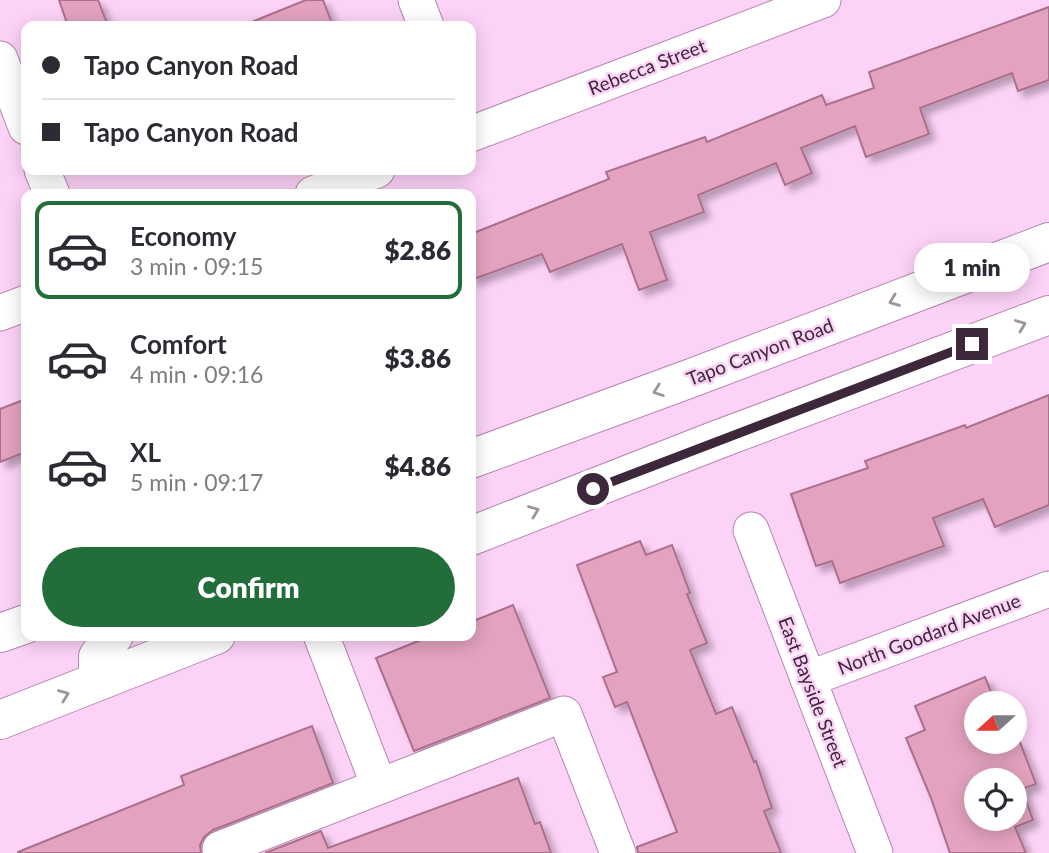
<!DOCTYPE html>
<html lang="en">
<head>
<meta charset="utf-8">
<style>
	:root { --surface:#fff; --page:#f2f2f3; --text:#2b2b33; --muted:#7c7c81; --line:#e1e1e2; --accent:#236d3b }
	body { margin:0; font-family:Lato,sans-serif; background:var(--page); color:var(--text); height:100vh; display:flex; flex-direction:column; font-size:26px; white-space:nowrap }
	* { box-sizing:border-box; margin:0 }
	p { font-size:23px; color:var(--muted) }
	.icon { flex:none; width:38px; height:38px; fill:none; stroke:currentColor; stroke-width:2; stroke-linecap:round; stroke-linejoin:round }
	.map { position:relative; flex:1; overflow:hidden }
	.side { position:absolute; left:21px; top:189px; width:455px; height:452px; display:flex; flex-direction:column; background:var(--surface); border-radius:14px; box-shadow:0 4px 18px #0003 }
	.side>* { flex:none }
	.top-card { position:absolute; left:21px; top:21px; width:455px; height:154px; border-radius:14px; box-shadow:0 4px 18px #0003; display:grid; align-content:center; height:154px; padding:0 21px; background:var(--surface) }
	.needle { width:46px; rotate:249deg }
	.controls { position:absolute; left:964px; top:691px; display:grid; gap:14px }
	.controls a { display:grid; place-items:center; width:63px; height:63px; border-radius:50%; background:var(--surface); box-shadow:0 4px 18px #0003; font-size:35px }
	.end { position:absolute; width:32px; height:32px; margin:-16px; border:9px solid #3c283a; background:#fff; box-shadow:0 0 0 4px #fff }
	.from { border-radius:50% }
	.bubble { position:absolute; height:49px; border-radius:24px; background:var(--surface); box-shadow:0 4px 18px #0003; font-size:23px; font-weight:800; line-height:49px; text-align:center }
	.top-card b { display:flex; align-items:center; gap:24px; height:66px; font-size:26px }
	.top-card b+b { border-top:2px solid var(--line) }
	.top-card i { width:18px; height:18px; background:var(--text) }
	ul { padding:12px 0 0; list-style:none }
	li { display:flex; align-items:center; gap:21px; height:98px; margin:0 14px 10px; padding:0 7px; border:4px solid transparent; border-radius:14px }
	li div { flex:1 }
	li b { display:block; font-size:26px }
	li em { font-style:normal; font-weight:800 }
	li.current { border-color:var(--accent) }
	li>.icon { width:63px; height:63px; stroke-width:1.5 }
	.cta { display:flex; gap:14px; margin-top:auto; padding:14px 21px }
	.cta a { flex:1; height:80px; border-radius:42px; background:var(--accent); color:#fff; font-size:28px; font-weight:800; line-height:80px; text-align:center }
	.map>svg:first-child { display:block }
</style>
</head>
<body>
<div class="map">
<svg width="1049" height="853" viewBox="0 0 1049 853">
	<defs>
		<filter id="shadow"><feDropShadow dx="6" dy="6" stdDeviation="3.5" flood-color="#0004"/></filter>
	</defs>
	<rect width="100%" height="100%" fill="#fdd2f7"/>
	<g fill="#e3a2bf" stroke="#ab6f8b" stroke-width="2" fill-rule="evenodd" filter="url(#shadow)">
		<path d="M59,0H98L108,26H68Z"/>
		<path d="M306,0H323L333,26H244V25Z"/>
		<path d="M1049,7V80L1018,91L1012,73L920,108L929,134L866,157L855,126L801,148L812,173L785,185L776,163L698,195L704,212L650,232L667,280L639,290L622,244L550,272L542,254L471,280V234L609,179L606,172L705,137L707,142L822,95L826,105L874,88L869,72Z"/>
		<path d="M1049,395V505L995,527L983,499L933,518L944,546L840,583L832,561L816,566L791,494L868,468L865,461L965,425L966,428Z"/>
		<path d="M26,399V452L0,462V409Z"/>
		<path d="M640,541L646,555L672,545L690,593L687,594L707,643L690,650L716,714L732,707L754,762L756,761L772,808L764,811L781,853H638L637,847L677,832L627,702L615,707L603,677L617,672L577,565Z"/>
		<path d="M513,605L550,698L414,751L376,658L433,635H471V622Z"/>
		<path d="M985,677L996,704H976V742H1020L1036,784L1022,789L1033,820L1015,827L1026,853H950L931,798L906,738L925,730L915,706ZM976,780H1015V819H976Z"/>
		<path d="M312,726L333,783L213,830L204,837L200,845L201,853H18V852L184,785L181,776Z"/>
		<path d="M518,778L535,824L540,822L551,853H265L321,831L328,848Z"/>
	</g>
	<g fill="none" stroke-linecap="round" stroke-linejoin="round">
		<g stroke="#b785b1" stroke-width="37">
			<g id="minor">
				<path d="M416,0L426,26"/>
				<path d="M0,59L26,127"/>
				<path d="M471,134L823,0"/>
				<path d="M42,170L52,194"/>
				<path d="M313,194L377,170"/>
				<path d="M0,313L26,303"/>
				<path d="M751,530L875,853"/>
				<path d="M321,635L379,786"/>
				<path d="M808,679L1049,589"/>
				<path d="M220,849L564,714L618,853"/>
			</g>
		</g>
		<g stroke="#b785b1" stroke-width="40">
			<g id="major">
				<path d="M471,459L694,377L1049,242"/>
				<path d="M471,536L714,441L1049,315"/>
				<path d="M0,633L26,624"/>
				<path d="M98,681V657L114,635"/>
				<path d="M0,720L216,635"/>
			</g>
		</g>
		<use href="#minor" stroke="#fff" stroke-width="35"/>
		<use href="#major" stroke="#fff" stroke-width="38"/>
	</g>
	<defs><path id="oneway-chevron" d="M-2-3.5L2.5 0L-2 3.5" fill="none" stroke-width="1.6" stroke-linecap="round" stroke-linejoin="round" transform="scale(1.75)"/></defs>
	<g stroke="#9e949c">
		<use href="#oneway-chevron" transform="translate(894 301) rotate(159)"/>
		<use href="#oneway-chevron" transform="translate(1021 325) rotate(-21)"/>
		<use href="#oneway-chevron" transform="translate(658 391) rotate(160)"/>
		<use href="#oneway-chevron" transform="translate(534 511) rotate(-21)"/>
		<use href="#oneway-chevron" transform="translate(64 695) rotate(-21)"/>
	</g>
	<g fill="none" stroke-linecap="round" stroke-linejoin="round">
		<path stroke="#3c283a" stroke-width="9" d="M593,489L972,344"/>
	</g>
	<g text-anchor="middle" stroke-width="5" stroke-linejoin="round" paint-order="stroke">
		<g font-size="19" fill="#3c283a" stroke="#fdd2f7">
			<text transform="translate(647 67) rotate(-21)" y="7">Rebecca Street</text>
			<text transform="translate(760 352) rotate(-21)" y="7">Tapo Canyon Road</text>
			<text transform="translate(929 634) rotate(-21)" y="7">North Goodard Avenue</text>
			<text transform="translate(813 692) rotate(69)" y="7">East Bayside Street</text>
		</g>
	</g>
</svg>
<div class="controls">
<a><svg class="needle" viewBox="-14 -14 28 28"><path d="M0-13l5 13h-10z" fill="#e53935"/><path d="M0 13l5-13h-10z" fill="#7c7c81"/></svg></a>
<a><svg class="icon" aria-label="locate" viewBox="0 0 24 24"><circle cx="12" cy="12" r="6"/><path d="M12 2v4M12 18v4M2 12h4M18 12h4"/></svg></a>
</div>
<i class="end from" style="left:593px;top:489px"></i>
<i class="end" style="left:972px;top:344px"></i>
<div class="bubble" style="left:914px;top:243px;width:116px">1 min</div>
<div class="top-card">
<b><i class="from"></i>Tapo Canyon Road</b>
<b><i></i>Tapo Canyon Road</b>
</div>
<section class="side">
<ul>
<li class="current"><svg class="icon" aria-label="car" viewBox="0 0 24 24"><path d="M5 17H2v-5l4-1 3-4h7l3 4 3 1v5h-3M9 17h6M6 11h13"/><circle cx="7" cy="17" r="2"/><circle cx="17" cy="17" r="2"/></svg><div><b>Economy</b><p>3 min · 09:15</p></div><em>$2.86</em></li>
<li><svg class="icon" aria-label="car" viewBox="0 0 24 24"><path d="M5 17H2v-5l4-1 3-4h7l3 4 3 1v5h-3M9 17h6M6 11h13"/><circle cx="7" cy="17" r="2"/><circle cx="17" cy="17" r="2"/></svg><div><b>Comfort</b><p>4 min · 09:16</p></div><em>$3.86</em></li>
<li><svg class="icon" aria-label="car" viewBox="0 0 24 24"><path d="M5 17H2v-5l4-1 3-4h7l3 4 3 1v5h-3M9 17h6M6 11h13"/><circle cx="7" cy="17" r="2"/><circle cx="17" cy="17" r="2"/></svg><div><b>XL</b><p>5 min · 09:17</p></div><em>$4.86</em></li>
</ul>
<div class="cta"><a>Confirm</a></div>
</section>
</div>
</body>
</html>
